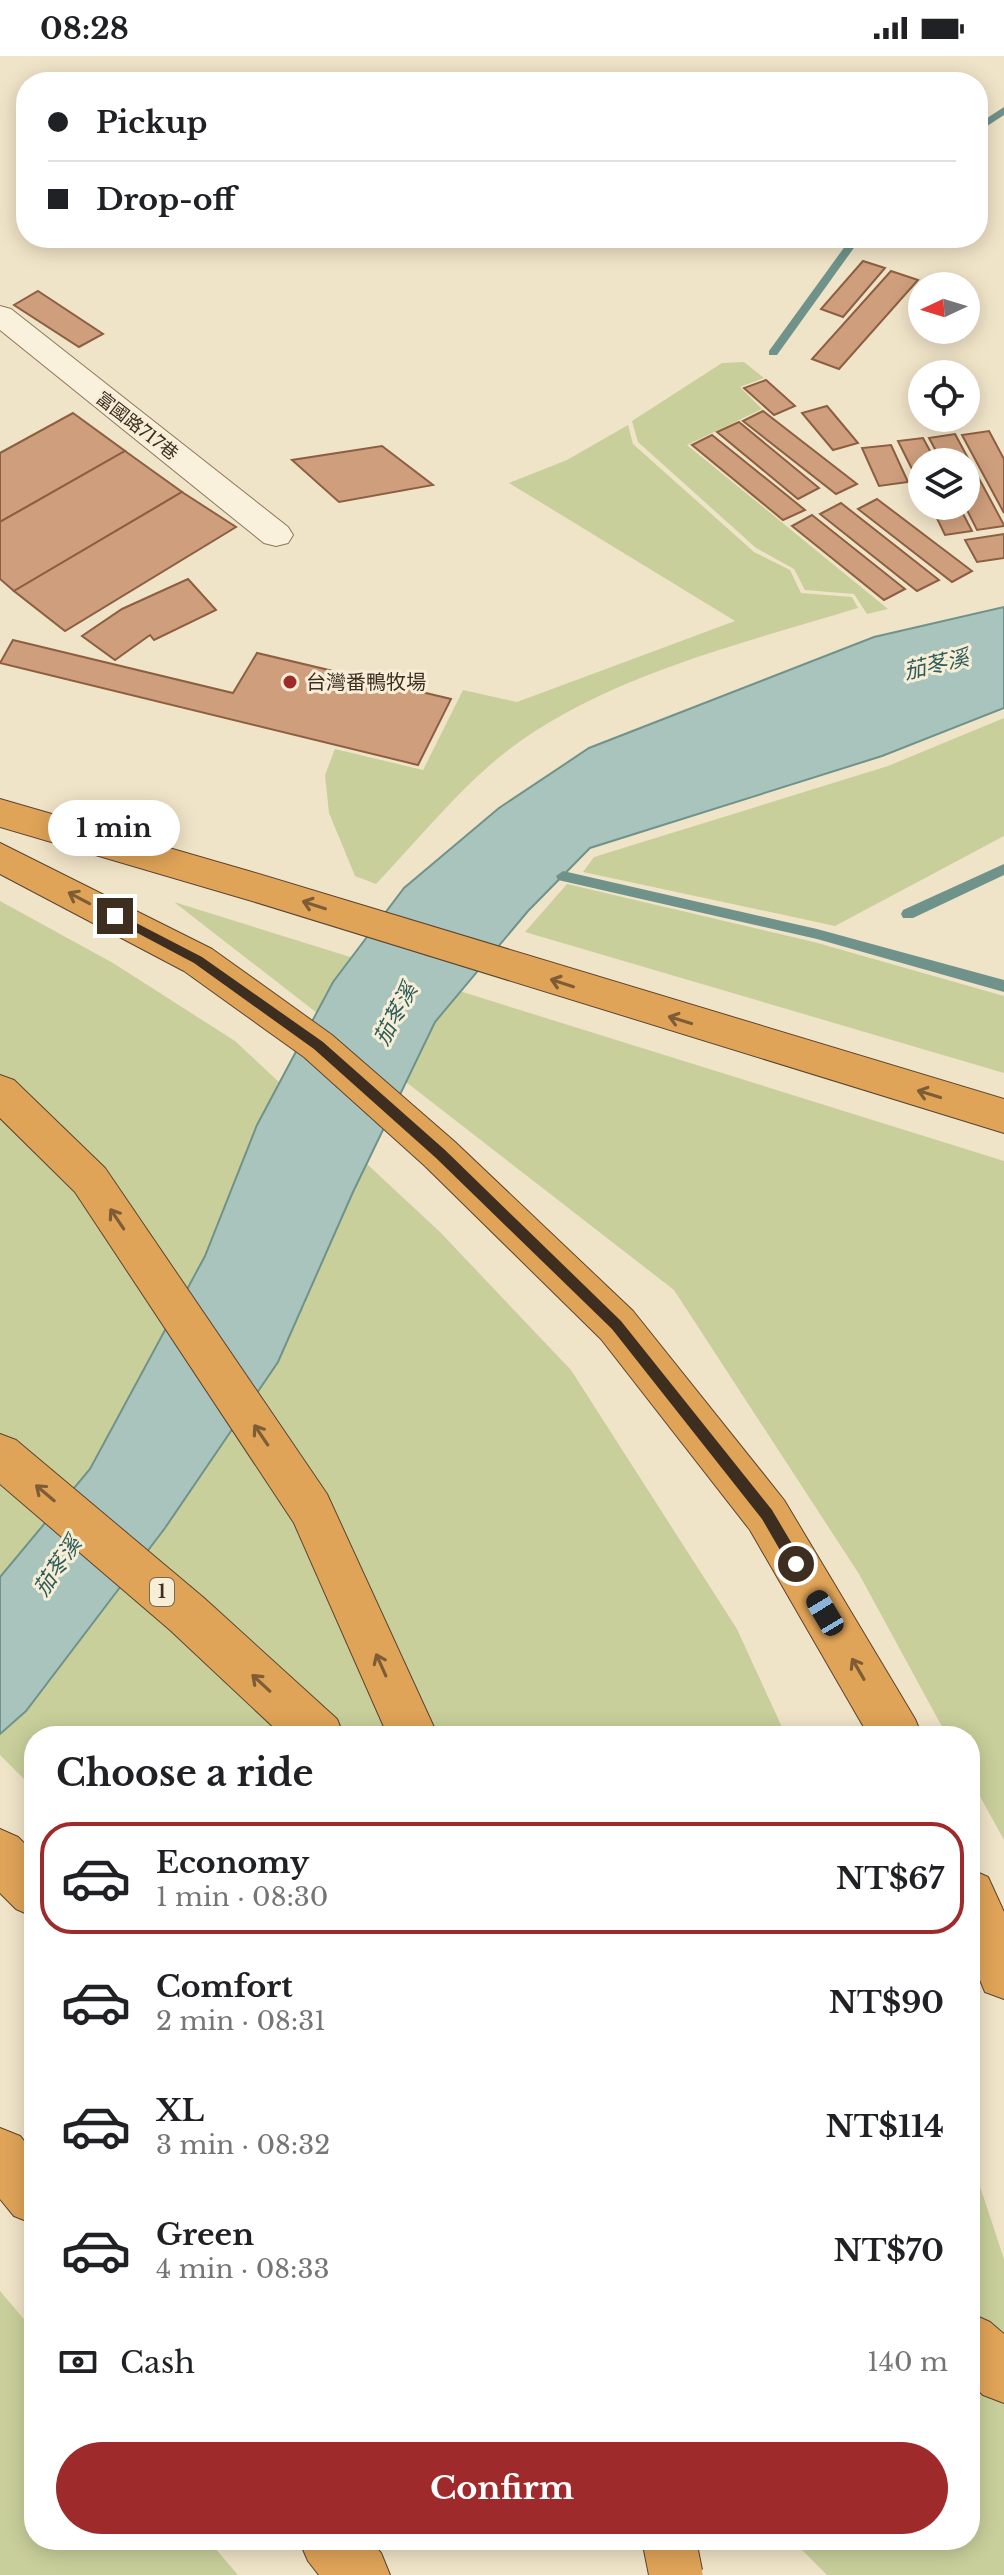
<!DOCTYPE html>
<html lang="en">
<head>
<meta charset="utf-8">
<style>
	:root { --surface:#fff; --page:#f2f2f2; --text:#202124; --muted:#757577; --line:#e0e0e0; --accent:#9e2a2b }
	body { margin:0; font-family:"Libre Baskerville","Noto Sans TC",serif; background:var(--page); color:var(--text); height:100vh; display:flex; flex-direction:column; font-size:30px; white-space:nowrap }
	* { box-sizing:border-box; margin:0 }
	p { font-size:26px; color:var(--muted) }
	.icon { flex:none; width:44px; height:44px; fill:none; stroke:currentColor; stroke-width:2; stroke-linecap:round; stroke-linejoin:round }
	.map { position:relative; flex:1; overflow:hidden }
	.side { position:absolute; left:24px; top:1670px; width:956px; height:824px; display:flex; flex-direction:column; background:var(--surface); border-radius:32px; box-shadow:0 4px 20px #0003 }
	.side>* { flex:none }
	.top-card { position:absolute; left:16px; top:16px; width:972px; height:176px; border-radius:32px; box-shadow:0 4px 20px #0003; display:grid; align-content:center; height:176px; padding:0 32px; background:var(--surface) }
	.needle { width:52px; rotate:266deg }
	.controls { position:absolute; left:908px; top:216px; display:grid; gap:16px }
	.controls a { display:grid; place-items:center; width:72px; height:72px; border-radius:50%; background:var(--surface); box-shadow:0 4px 20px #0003; font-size:40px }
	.end { position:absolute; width:36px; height:36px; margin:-18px; border:10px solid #3d2e20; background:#fff; box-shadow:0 0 0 4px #fff }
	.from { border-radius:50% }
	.bubble { position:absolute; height:56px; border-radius:28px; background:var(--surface); box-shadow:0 4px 20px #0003; font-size:26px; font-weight:800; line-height:56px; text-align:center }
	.car { position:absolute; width:24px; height:48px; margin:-24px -12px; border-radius:10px; box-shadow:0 0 6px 2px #0007; background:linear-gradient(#222 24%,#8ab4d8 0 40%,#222 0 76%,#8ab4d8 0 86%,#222 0) }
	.top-card b { display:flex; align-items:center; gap:28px; height:76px; font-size:30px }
	.top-card b+b { border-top:2px solid var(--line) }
	.top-card i { width:20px; height:20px; background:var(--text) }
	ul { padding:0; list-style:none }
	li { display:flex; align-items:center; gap:24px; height:112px; margin:0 16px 12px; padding:0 16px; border:4px solid transparent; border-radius:32px }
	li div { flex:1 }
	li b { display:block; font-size:30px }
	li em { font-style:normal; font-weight:800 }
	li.current { border-color:var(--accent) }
	li>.icon { width:72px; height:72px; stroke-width:1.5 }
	h2 { padding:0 32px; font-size:36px; line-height:96px }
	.pay { display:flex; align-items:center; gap:20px; height:88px; padding:0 32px; font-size:30px }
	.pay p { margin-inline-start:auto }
	.cta { display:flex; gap:16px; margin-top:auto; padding:16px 32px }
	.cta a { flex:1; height:92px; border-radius:48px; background:var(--accent); color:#fff; font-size:32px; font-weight:800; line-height:92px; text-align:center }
	.status { display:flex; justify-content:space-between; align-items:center; height:56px; padding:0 40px; background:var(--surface); direction:ltr }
	.status svg { height:22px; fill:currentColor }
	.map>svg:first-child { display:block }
</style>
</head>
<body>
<div class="status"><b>08:28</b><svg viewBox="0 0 49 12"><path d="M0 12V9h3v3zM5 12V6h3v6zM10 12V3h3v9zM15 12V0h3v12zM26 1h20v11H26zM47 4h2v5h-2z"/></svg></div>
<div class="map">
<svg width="1004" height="2519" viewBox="0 0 1004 2519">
	<rect width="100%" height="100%" fill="#f0e4c8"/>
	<g fill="#c9cf9b">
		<path d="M744,306L764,322L740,331L762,353L687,389L888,553L867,558L854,538L805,534L794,513L756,492L638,386L632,365L722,307Z"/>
		<path d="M628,369L633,388L754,496L790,514L801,537L852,541L858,552C737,589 587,624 490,709C449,745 413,789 376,828L355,820L329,757L325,719L335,693L423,714L463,634L517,646L735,565L509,427L567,404Z"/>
		<path d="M1004,662V780L835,870L583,816L594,801L888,710Z"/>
		<path d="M567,828L814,886L1004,940V1017L525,876Z"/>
		<path d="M0,845L113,907L235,985L440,1176L571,1314L737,1573L786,1680H34V1733L0,1699Z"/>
		<path d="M174,846L1004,1105V1784L970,1722V1680H947L859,1518L674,1234Z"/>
		<path d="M970,2100L1004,2203V2519H827L792,2484H970Z"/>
		<path d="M0,2235L34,2275V2484H208L238,2519H0Z"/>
	</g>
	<path fill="#a9c4bc" stroke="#6f938a" stroke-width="2" d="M1004,551V652L882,700L590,792L528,855L435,966L353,1136L278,1306L165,1472L26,1655L0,1678V1521L90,1413L205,1200L257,1069L333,926L404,832L499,752L589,692L874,581Z"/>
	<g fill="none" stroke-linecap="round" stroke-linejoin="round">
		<g fill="#6f938a" fill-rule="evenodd">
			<path d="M1004,51V59L978,76V68Z"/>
			<path d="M851,182H861L777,299H769V295Z"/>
			<path d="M1004,808V819L913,862H903L901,858L903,854Z"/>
			<path d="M563,815L817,873L1004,924V936L817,883L558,824L556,820Z"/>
		</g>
	</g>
	<g fill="#cf9f7d" stroke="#8d5f41" stroke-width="2">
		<path d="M863,205L885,212L843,261L821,253Z"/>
		<path d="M891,215L918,224L839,313L812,303Z"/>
		<path d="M38,235L103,278L79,291L14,249Z"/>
		<path d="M766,324L795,350L774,359L744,332Z"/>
		<path d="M827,350L858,387L833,394L802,357Z"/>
		<path d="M763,355L857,428L836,438L743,365Z"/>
		<path d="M73,357L125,395L0,466V397Z"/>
		<path d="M739,366L819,432L798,443L717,376Z"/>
		<path d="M989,375L1004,403V457L962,379Z"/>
		<path d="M955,378L1004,469V470L977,474L965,450L966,406H942L929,382Z"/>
		<path d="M712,379L805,454L783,464L692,389Z"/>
		<path d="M923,382L936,406H922V433L898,385Z"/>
		<path d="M891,389L908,426L879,430L862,392Z"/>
		<path d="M382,390L433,429L339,446L292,404Z"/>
		<path d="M125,395L182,436L14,535L0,523V466Z"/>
		<path d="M182,436L236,471L65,575L14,535Z"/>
		<path d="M877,443L972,515L952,526L858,453Z"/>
		<path d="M841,447L939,524L917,535L820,458Z"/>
		<path d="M931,450H959L972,475L945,479Z"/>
		<path d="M812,459L905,533L884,544L792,470Z"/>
		<path d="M1004,478V502L977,506L965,484Z"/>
		<path d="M188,523L216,554L154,584L150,579L115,604L82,580L122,553Z"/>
		<path d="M13,584L233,637L257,597L451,643L418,709L0,607Z"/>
	</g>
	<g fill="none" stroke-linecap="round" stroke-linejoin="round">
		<g stroke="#8d765c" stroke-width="2">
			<path id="minor" d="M0,250L11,253L288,471L293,479L288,487L276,490L264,487L0,274Z"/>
		</g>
		<g stroke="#5b4430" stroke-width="2">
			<g id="highway">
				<path d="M0,743L252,816L1004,1043V1077L252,845L0,771Z"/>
				<path d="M0,787L212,893L332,979L455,1086L633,1255L784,1444L915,1663L922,1680H869L750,1474L601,1283L425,1110L304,1001L184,915L0,818Z"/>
				<path d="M0,1019L14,1024L105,1112L327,1438L438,1680H388L294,1467L75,1136L0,1062Z"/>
				<path d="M0,1378L16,1384L204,1542L337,1663L344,1680H283L170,1574L0,1428Z"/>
				<path d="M0,1773L18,1781L34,1797V1861L16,1853L0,1837Z"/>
				<path d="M970,1813L988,1821L1004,1856V1943L985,1936L970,1900Z"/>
				<path d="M0,2072L20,2080L34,2097V2168L14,2160L0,2143Z"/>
				<path d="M970,2257L990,2266L1004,2278V2347L983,2339L970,2326Z"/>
				<path d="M299,2484H369L381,2497L390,2519H319L308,2505Z"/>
			</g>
		</g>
		<use href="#minor" fill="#faf1dc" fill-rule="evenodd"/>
		<use href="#highway" fill="#e0a458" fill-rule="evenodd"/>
		<g stroke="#5b4430" stroke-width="55" stroke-linecap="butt">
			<path id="highway-bridge" d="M669,2484L676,2519"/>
		</g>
		<use href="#highway-bridge" stroke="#e0a458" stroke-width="53"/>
	</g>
	<defs><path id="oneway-shaft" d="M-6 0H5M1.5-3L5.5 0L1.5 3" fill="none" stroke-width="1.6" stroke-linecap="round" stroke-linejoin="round" transform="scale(2)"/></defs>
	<g stroke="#7e5d36">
		<use href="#oneway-shaft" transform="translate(79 842) rotate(-152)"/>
		<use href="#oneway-shaft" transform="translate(314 849) rotate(-162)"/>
		<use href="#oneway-shaft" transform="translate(562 927) rotate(-162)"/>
		<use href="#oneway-shaft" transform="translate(680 964) rotate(-163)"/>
		<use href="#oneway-shaft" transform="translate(929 1038) rotate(-163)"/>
		<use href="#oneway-shaft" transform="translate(117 1163) rotate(-124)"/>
		<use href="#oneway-shaft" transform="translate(261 1379) rotate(-124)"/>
		<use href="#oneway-shaft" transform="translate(45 1437) rotate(-140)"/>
		<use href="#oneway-shaft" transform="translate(381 1609) rotate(-114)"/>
		<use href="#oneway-shaft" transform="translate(858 1613) rotate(-120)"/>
		<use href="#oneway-shaft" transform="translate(261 1627) rotate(-137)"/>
	</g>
	<path fill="#3d2e20" d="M115,856L202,901L323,986L445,1094L621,1265L772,1454L801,1503V1513H791L762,1463L612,1273L436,1102L314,993L194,907L111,863V857Z"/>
	<circle fill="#9e2a2b" stroke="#f7eed8" stroke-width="3" cx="290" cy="626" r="8"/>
	<g text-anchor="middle" stroke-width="6" stroke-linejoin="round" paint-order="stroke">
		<g font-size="18" fill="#3d2e20" stroke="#f7eed8">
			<text transform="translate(137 370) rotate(38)" y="6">富國路717巷</text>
		</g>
		<rect fill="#f7eed8" stroke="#756857" stroke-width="2" x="150" y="1522" width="24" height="28" rx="6"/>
		<g font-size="18" font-weight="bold" fill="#3d2e20">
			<text x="162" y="1542">1</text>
		</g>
		<g font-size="20" fill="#3d2e20" stroke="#f7eed8" text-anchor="start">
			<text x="306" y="633">台灣番鴨牧場</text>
		</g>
		<g font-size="22" font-style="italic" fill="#2f5d5a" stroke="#f7eed8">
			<text transform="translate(936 608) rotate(-13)" y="8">茄苳溪</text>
			<text transform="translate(395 958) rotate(-62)" y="8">茄苳溪</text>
			<text transform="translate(57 1510) rotate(-56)" y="8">茄苳溪</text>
		</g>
	</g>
</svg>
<div class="controls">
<a><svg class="needle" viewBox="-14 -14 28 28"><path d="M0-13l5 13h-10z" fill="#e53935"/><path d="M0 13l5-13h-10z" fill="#757577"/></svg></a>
<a><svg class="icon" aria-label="locate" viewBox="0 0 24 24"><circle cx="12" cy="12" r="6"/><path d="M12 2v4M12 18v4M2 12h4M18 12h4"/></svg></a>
<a><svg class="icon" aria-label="layers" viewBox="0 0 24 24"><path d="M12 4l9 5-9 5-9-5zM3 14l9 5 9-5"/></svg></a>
</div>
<i class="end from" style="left:796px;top:1508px"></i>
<i class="end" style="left:115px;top:860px"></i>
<div class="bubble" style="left:48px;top:744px;width:132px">1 min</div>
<i class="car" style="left:825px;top:1557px;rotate:329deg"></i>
<div class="top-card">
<b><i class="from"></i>Pickup</b>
<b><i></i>Drop-off</b>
</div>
<section class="side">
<h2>Choose a ride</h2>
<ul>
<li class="current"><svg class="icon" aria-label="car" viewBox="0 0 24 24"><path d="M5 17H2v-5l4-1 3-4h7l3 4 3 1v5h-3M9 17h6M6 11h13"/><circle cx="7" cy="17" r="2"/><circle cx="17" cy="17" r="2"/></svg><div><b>Economy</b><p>1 min · 08:30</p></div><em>NT$67</em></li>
<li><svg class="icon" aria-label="car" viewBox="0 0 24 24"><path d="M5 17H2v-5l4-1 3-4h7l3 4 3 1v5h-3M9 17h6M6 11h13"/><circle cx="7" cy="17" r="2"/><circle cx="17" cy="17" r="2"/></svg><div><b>Comfort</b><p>2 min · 08:31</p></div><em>NT$90</em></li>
<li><svg class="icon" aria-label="car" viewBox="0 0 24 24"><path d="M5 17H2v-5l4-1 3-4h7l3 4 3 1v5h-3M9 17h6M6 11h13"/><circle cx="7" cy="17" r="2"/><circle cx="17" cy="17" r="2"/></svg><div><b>XL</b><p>3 min · 08:32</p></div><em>NT$114</em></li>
<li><svg class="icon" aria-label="car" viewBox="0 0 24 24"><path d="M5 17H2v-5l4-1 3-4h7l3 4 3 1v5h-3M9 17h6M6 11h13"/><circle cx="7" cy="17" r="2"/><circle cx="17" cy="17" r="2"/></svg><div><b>Green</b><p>4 min · 08:33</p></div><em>NT$70</em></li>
</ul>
<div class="pay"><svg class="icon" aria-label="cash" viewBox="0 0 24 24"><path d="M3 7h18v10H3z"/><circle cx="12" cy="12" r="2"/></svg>Cash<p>140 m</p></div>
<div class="cta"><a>Confirm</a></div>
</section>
</div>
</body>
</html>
